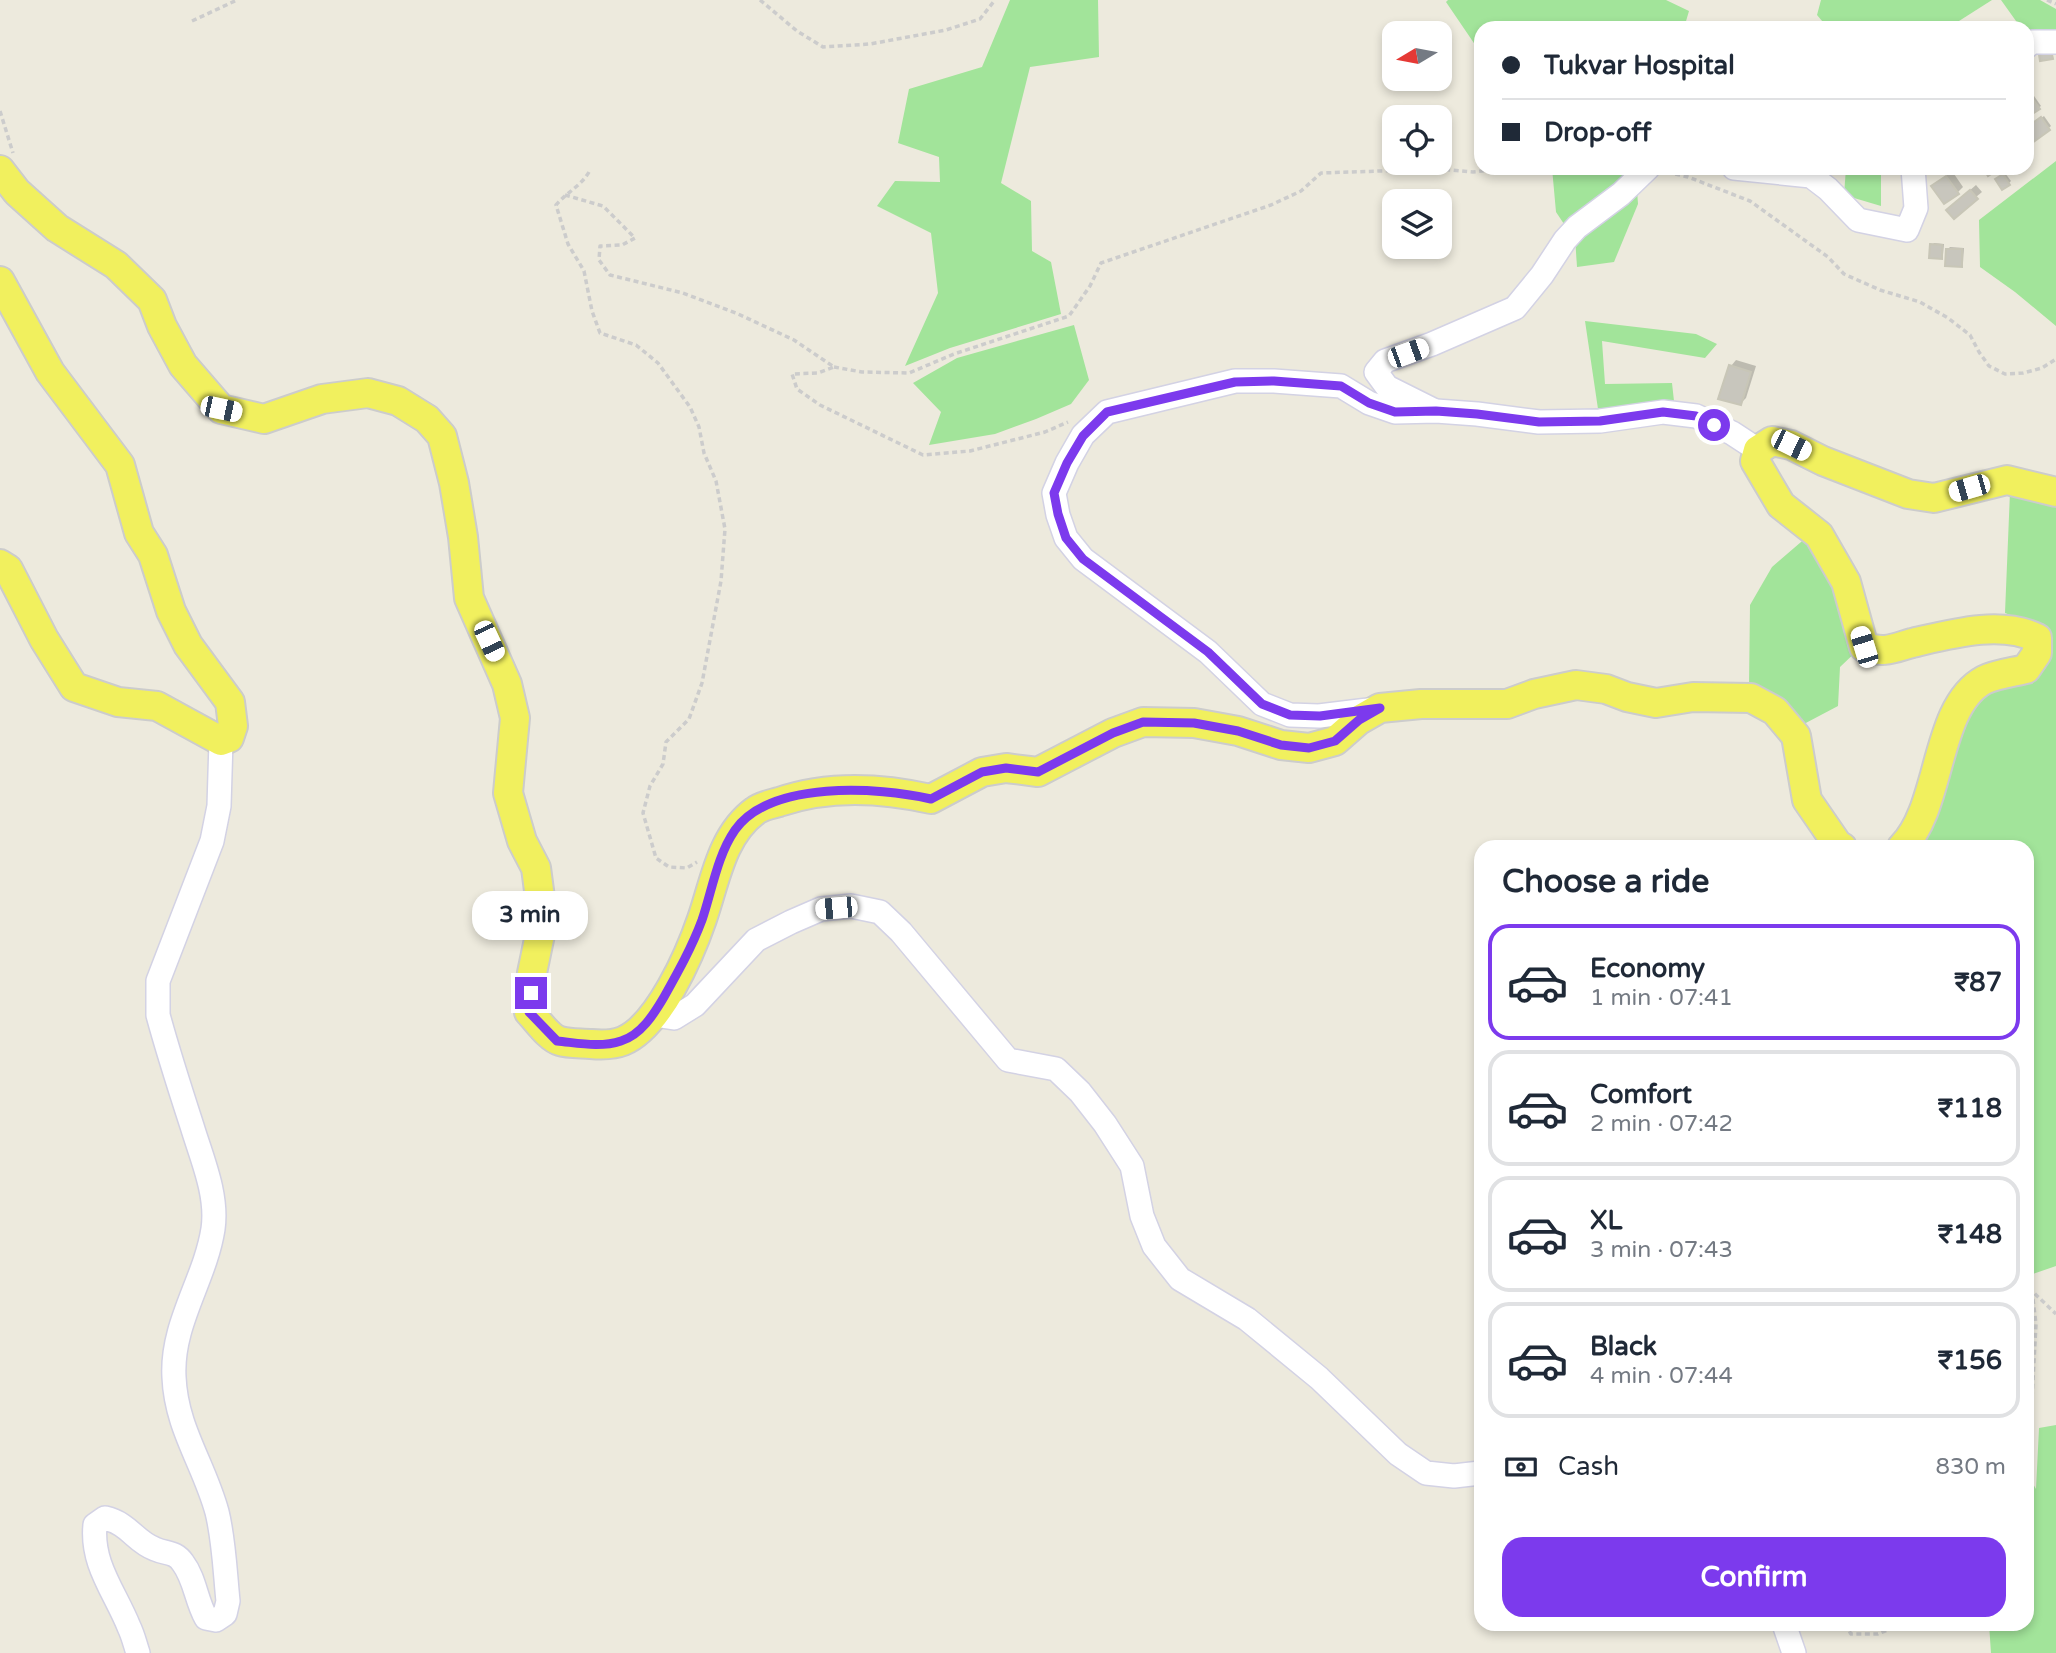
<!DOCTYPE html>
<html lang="en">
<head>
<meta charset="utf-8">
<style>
	:root { --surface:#fff; --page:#f2f2f3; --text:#1f2937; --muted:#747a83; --line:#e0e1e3; --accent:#7c3aed }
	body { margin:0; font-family:"Varela Round",sans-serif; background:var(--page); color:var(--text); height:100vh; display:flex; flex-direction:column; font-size:26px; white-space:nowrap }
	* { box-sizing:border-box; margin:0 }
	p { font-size:23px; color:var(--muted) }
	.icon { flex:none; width:38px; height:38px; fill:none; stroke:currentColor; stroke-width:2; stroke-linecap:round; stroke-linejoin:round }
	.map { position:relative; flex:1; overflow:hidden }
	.sheet { position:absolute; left:1474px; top:840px; width:560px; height:791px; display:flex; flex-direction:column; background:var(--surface); border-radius:21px; box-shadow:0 4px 10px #0003 }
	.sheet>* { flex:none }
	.guide { position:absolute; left:1474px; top:21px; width:560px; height:154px; border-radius:21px; box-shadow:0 4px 10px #0003; display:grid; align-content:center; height:154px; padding:0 28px; background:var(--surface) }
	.needle { width:46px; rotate:260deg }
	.fabs { position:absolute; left:1382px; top:21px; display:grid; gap:14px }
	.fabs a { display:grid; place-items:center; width:70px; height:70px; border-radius:14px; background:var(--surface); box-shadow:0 4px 10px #0003; font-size:35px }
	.end { position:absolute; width:32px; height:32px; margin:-16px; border:9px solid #7c3aed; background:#fff; box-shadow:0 0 0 4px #fff }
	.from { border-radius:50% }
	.bubble { position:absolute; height:49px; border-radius:21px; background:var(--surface); box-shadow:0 4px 10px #0003; font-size:23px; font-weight:800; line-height:49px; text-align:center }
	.car { position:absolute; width:21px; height:42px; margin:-21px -10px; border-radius:9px; box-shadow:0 0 5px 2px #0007; background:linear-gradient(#fff 24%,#345 0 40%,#fff 0 76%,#345 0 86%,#fff 0) }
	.guide b { display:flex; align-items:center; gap:24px; height:66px; font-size:26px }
	.guide b+b { border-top:2px solid var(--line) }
	.guide i { width:18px; height:18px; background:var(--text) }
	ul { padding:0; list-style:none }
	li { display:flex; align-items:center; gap:21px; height:116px; margin:0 14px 10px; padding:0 14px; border:4px solid var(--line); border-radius:21px }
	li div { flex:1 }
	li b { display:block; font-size:26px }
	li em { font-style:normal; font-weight:800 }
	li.selected { border-color:var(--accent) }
	li>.icon { width:63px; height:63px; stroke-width:1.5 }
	h2 { padding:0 28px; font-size:32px; line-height:84px }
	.pay { display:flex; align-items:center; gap:18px; height:77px; padding:0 28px; font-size:26px }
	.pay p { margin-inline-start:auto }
	.primary-button { display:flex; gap:14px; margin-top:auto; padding:14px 28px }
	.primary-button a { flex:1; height:80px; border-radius:21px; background:var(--accent); color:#fff; font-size:28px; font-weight:800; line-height:80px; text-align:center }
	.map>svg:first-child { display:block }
</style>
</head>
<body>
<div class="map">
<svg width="2056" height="1653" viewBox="0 0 2056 1653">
	<rect width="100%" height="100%" fill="#edeadd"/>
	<g fill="#a2e49a">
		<path d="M1010,0H1098L1099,57L1030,67L1001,183L1031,201L1032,251L1051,262L1061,314L950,348L905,366L938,293L931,233L877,206L895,181L940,182L939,157L898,143L909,89L982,67Z"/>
		<path d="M1448,0H1666L1689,11L1684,28H1480V52L1446,2Z"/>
		<path d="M1821,0H1992L1948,28H1828L1817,15Z"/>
		<path d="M2001,0H2040L2056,9V35H2027L2026,28H2021Z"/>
		<path d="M2056,161V326L2015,292L1980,267L1979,220Z"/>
		<path d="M1552,168H1633L1640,170L1566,227L1556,212Z"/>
		<path d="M1846,168H1881V206L1844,195Z"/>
		<path d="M1637,190L1638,204L1614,262L1577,267L1575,237Z"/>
		<path d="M1585,321L1696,334L1717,344L1705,358L1602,341L1605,384L1672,383L1674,401L1598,409Z"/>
		<path d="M1074,325L1089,380L1071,404L1036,419L995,434L929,445L941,412L913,383L957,358Z"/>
		<path d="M2010,492L2056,497V1266L2027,1276L2026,847H1910L1977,695L2028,672L2029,622L2005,613Z"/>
		<path d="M1808,536L1837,580L1860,648L1840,667L1838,706L1802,725C1785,699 1777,697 1749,686L1750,605L1772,567Z"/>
		<path d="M2056,1425V1653H1991L1989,1624H2026L2027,1473L2036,1489L2039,1428Z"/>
	</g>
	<g fill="#0003">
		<path d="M2026,78L2031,85L2026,90Z"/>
		<path d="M2032,93L2041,106L2038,108L2026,97Z"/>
		<path d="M2044,116L2051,126L2026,148V129Z"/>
		<path d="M1952,171L1963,187L1957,193L1933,186Z"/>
		<path d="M2005,173L2011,181L2009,183L2000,177Z"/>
		<path d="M1976,185L1982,192L1976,197L1954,204Z"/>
		<path d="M1934,243L1944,244L1943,255L1941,257L1932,245Z"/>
		<path d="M1950,247L1964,248L1963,263L1961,265L1947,250Z"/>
		<path d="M1736,360L1756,366L1746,398L1741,403L1731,366Z"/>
	</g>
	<g fill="#c8c6bd" stroke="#c8c6b7" stroke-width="2">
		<path d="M2050,45L2053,59L2040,61L2038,48Z"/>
		<path d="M2029,94L2040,109L2026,118V96Z"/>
		<path d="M2041,117L2050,130L2032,143L2026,136V128Z"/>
		<path d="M1983,168H2000L1988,176Z"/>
		<path d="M2003,174L2010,185L2002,190L1995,179Z"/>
		<path d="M1946,176L1959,194L1944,204L1931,186Z"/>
		<path d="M1970,190L1978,199L1954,219L1946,210Z"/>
		<path d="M1930,244L1942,245V259L1929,258Z"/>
		<path d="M1946,249H1962V267L1945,266Z"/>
		<path d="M1729,365L1751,372L1741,405L1718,399Z"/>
	</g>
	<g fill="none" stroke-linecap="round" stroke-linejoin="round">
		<g stroke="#d3d2e4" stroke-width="26">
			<g id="minor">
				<path d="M2026,47L2032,42H2056"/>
				<path d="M1734,168L1811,176L1828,189L1858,220L1907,230L1916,208L1913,168"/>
				<path d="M1433,410L1387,387L1376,372L1385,361L1432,344L1515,308L1542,275L1565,240L1577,227L1621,194L1648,168"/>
				<path d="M1376,709L1319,716L1290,715L1262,704L1208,652L1083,559L1066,538L1058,515L1054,493L1067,463L1083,435L1107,412L1235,381H1274L1341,386L1369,403L1395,412L1436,411L1477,414L1539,422L1600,421L1663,412L1696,416L1732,433L1758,450"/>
				<path d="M654,1015L674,1018L695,1005L756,940L791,922L821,909L851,906L880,912L901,932L1008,1060L1056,1069L1080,1092L1105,1124L1132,1166L1142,1216L1154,1246L1180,1279L1247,1319L1319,1378L1398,1454L1426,1473L1454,1476L1480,1473"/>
				<path d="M1784,1624L1794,1653"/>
				<path d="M138,1653C135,1644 133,1635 129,1627C115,1592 91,1564 95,1525L105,1518C130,1524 134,1541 155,1549C166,1554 175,1551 183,1563C195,1579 196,1600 206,1618L216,1620L225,1614L228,1601C225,1572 224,1540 217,1512C204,1464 176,1428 174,1377C171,1324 205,1280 213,1229C218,1195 202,1159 192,1126C180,1089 168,1052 158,1015V981L212,841L219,806L221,741"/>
			</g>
		</g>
		<g stroke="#ccc" stroke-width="32">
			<g id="major">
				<path d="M0,170L17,192L57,228L116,265L152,300L162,326L183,365L221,409L264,419L322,399L368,393L398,401L427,419L442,436L454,483L463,537L469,598L507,684L515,718L508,793L522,841L536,868L543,920L532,973L529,1012C537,1020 549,1038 560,1041C569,1044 582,1043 591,1044C602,1045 613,1045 623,1041C659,1026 690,954 702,919C715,882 721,836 755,811C761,806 772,804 779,802C828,785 882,788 931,799L982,772L1006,768L1038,772L1113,733L1143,722L1194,723L1238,731L1281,745L1309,748L1335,741L1359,720L1380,708L1421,704H1507L1534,694L1576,685L1606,689L1627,697L1656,703L1693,697L1751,698L1775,711L1796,736L1807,800L1838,845L1842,847"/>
				<path d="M0,281L50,372L120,465L139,533L153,555L171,611L188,645L230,702L233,726L229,738L221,741L157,706L118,702L74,687L44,639L8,569L0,564"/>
				<path d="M1902,847C1942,808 1934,707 1984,680C1996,674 2014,672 2026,669L2037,653V638C2000,620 1951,634 1912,643C1891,649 1886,653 1864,647L1846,582L1819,535L1781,505L1755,461L1758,450L1772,441L1791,445L1823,461L1908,494L1934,498L2007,480L2056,492"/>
			</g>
		</g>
		<g stroke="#ccc" stroke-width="3.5" stroke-dasharray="5 3.5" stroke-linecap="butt">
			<path d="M760,0L797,31L823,47L870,44L946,30L980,19L995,0"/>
			<path d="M2047,0L2056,4"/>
			<path d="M192,21L237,0"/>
			<path d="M0,111L13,153"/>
			<path d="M589,172C581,186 567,192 556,205L568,244L584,271L592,311L600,333L636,345L658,363L690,407L699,427L704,453L716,481L725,529L721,581L702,683L689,719L666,742L663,764L650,786L643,813L656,858L669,867L687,868L697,862"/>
			<path d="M1667,172L1688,177L1750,201L1828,257L1844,274L1880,290L1920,302L1948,318L1970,335L1979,352L1989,366L2005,374L2023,373L2042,368L2056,359"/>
			<path d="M565,195L603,206L635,238L622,245L600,246L599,260L610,275L683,293L736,313L794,340L834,367L818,373L792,374L797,389L820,405L923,455L970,451L1045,432L1068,422"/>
			<path d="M834,367L862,372L909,373L954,354L1069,316L1090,286L1101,263L1271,205L1301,191L1321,173L1440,169L1473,172L1508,168"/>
			<path d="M2026,1396L2032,1399L2036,1324L2032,1291L2056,1314"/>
			<path d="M1845,1624L1851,1634H1878L1897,1626L1947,1624"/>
		</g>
		<use href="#minor" stroke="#fff" stroke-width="23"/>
		<use href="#major" stroke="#f1f05e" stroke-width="28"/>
	</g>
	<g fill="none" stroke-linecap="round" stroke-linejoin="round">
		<path stroke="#7c3aed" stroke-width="9" d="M531,993L529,1012L557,1041C578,1043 600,1048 621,1041C641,1035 654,1014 664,997C678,972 692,947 702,920C712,891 717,856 735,830C771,780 878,787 931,799L982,772L1006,768L1038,772L1113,733L1143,722L1194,723L1238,731L1281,745L1309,748L1335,741L1359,720L1380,708L1320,716L1290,715L1262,704L1208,652L1083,559L1066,538L1058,514L1054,493L1067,463L1083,436L1107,412L1235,382L1274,381L1341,386L1369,403L1395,412L1436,411L1477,414L1539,422L1600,421L1663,412L1696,416L1714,425"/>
	</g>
</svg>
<div class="fabs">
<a><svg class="needle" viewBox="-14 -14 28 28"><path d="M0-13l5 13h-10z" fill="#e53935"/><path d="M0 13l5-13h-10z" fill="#747a83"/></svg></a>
<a><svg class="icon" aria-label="locate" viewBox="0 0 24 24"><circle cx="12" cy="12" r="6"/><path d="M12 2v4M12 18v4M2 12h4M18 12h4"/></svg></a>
<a><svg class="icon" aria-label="layers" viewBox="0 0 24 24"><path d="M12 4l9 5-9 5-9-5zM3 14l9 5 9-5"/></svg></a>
</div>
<i class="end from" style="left:1714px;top:425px"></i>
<i class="end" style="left:531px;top:993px"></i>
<div class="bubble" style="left:472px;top:891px;width:116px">3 min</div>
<i class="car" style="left:1408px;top:353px;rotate:70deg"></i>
<i class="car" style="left:221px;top:409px;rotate:102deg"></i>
<i class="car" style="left:1791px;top:445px;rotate:116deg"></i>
<i class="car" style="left:1969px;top:488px;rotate:254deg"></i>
<i class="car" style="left:489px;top:641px;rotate:155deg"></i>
<i class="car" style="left:1864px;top:647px;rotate:343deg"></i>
<i class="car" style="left:836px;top:908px;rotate:265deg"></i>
<div class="guide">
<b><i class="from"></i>Tukvar Hospital</b>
<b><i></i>Drop-off</b>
</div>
<section class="sheet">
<h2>Choose a ride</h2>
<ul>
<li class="selected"><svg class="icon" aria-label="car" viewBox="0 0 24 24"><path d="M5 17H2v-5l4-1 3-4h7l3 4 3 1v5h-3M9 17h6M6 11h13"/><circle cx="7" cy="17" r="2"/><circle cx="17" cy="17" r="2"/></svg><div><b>Economy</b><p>1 min · 07:41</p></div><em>₹87</em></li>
<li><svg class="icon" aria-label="car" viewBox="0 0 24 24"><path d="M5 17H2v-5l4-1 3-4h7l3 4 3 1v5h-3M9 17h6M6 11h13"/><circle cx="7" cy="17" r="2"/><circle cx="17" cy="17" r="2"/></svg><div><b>Comfort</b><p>2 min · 07:42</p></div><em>₹118</em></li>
<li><svg class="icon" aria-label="car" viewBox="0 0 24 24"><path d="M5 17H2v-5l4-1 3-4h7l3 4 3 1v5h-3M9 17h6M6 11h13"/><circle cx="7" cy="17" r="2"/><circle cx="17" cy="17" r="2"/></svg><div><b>XL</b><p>3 min · 07:43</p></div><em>₹148</em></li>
<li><svg class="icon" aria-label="car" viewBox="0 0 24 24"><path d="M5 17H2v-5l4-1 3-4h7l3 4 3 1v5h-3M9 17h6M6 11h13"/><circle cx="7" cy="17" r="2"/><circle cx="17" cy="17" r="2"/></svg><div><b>Black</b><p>4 min · 07:44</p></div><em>₹156</em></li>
</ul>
<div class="pay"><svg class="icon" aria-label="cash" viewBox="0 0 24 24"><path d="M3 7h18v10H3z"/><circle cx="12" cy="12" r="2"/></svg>Cash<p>830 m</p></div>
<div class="primary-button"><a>Confirm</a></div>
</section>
</div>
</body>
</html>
